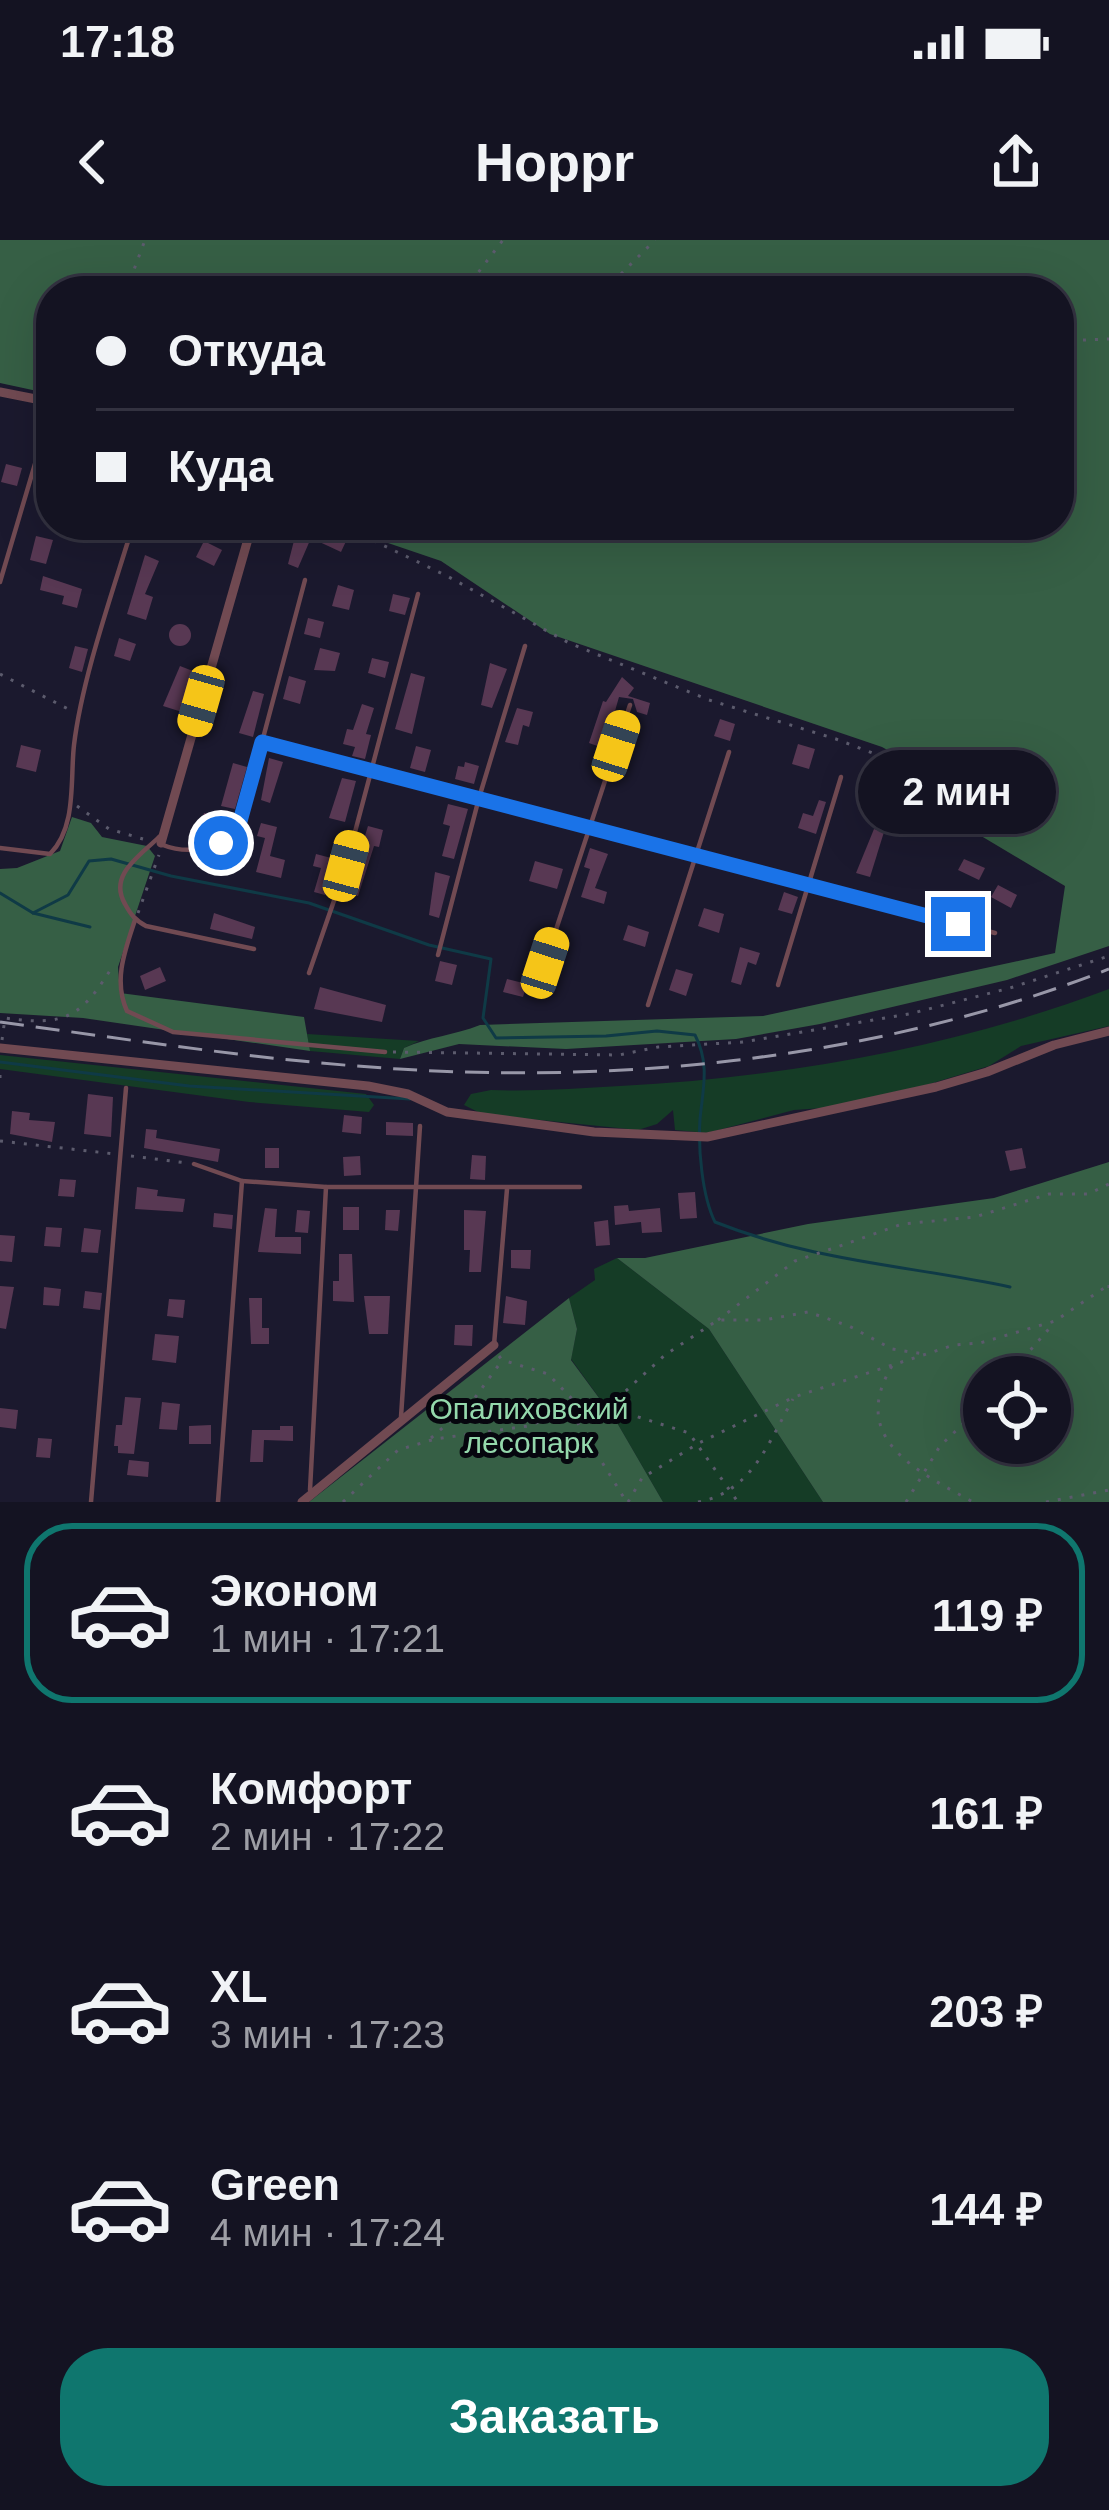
<!DOCTYPE html>
<html lang="ru">
<head>
<meta charset="utf-8">
<style>
	:root { --surface:#141322; --page:#1d1c2a; --text:#f1f3f6; --muted:#9d9ea5; --line:#333240; --accent:#0f766e }
	body { margin:0; font-family:Helvetica,sans-serif; background:var(--page); color:var(--text); height:100vh; display:flex; flex-direction:column; font-size:45px; white-space:nowrap }
	* { box-sizing:border-box; margin:0 }
	p { font-size:39px; color:var(--muted) }
	.icon { flex:none; width:66px; height:66px; fill:none; stroke:currentColor; stroke-width:2; stroke-linecap:round; stroke-linejoin:round }
	.map { position:relative; height:1262px; overflow:hidden }
	.drawer { display:flex; flex-direction:column; background:var(--surface); flex:1 }
	.drawer>* { flex:none }
	.top-card { position:absolute; left:36px; top:36px; width:1038px; height:264px; border-radius:48px; box-shadow:0 12px 48px #0002,0 0 0 3px var(--line); display:grid; align-content:center; height:264px; padding:0 60px; background:var(--surface) }
	.fabs { position:absolute; left:963px; top:1116px; display:grid; gap:24px }
	.fabs a { display:grid; place-items:center; width:108px; height:108px; border-radius:50%; background:var(--surface); box-shadow:0 12px 48px #0002,0 0 0 3px var(--line); font-size:60px }
	.end { position:absolute; width:54px; height:54px; margin:-27px; border:15px solid #1a73e8; background:#fff; box-shadow:0 0 0 6px #fff }
	.from { border-radius:50% }
	.bubble { position:absolute; height:84px; border-radius:42px; background:var(--surface); box-shadow:0 12px 48px #0002,0 0 0 3px var(--line); font-size:39px; font-weight:700; line-height:84px; text-align:center }
	.car { position:absolute; width:36px; height:72px; margin:-36px -18px; border-radius:15px; box-shadow:0 0 9px 3px #0007; background:linear-gradient(#f5c518 24%,#345 0 40%,#f5c518 0 76%,#345 0 86%,#f5c518 0) }
	.top-card b { display:flex; align-items:center; gap:42px; height:114px; font-size:45px }
	.top-card b+b { border-top:3px solid var(--line) }
	.top-card i { width:30px; height:30px; background:var(--text) }
	ul { padding:21px 0 0; list-style:none }
	li { display:flex; align-items:center; gap:36px; height:180px; margin:0 24px 18px; padding:0 36px; border:6px solid transparent; border-radius:48px }
	li div { flex:1 }
	li b { display:block; font-size:45px }
	li em { font-style:normal; font-weight:700 }
	li.on { border-color:var(--accent) }
	li>.icon { width:108px; height:108px; stroke-width:1.5 }
	.button { display:flex; gap:24px; margin-top:auto; padding:24px 60px }
	.button a { flex:1; height:138px; border-radius:48px; background:var(--accent); color:#fff; font-size:48px; font-weight:700; line-height:138px; text-align:center }
	.status { display:flex; justify-content:space-between; align-items:center; height:84px; padding:0 60px; background:var(--surface); direction:ltr }
	.status svg { height:33px; fill:currentColor }
	header { display:flex; justify-content:space-between; align-items:center; height:156px; padding:0 60px; background:var(--surface); font-size:54px; font-weight:700 }
	.map>svg:first-child { display:block }
</style>
</head>
<body>
<div class="status"><b>17:18</b><svg viewBox="0 0 49 12"><path d="M0 12V9h3v3zM5 12V6h3v6zM10 12V3h3v9zM15 12V0h3v12zM26 1h20v11H26zM47 4h2v5h-2z"/></svg></div>
<header><svg class="icon" aria-label="back" viewBox="0 0 24 24"><path d="M15 5l-7 7 7 7"/></svg>Hoppr<svg class="icon" aria-label="share" viewBox="0 0 24 24"><path d="M12 15V3M7 8l5-5 5 5M5 13v7h14v-7"/></svg></header>
<div class="map">
<svg width="1109" height="1262" viewBox="0 0 1109 1262">
	<rect width="100%" height="100%" fill="#1b192e"/>
	<g fill="#153c26">
		<path d="M1109,749V786L1021,806L989,826L926,845L823,868L794,870L707,893L675,890L673,870L657,884L638,890L482,874L464,865L471,854L491,850C534,852 577,848 620,846C786,837 952,808 1109,749Z"/>
		<path d="M307,794L419,801L404,808L400,819L310,811Z"/>
		<path d="M0,815L366,854L374,865L369,872L249,862L0,829Z"/>
		<path d="M617,1018L709,1089L823,1262H663L616,1181L571,1119L577,1089L569,1058L595,1040L594,1029Z"/>
	</g>
	<g fill="#365f45" fill-rule="evenodd">
		<path d="M0,0H1109V706L1007,740L820,784L736,799L566,809L459,804L400,819L404,808C428,797 455,795 480,785L763,776L1055,713L1065,646L941,572L940,539L882,507L550,394L441,321L335,285H1059V51H51V154L0,143Z"/>
		<path d="M72,577L91,583L102,597L147,606L155,616L118,727L120,753L304,777L310,811L83,778L0,773V629L17,628L60,611Z"/>
		<path d="M1109,922V1262H823L709,1089L617,1018H645L808,984L994,958ZM1050,1137V1203H984V1137Z"/>
		<path d="M569,1058L577,1089L571,1120L616,1181L663,1262H309Z"/>
	</g>
	<g fill="none" stroke-linecap="round" stroke-linejoin="round">
		<g stroke="#0f3a46" stroke-width="3">
			<path d="M0,653L33,673L90,687"/>
			<path d="M33,673L68,655L89,621L111,619L171,636L309,663L429,705L491,719L483,778L496,798L606,796L657,791L695,795C710,824 703,848 700,879C698,908 702,956 715,982C816,1022 907,1025 1010,1047"/>
			<path d="M0,822L189,846L410,859"/>
		</g>
	</g>
	<g fill="#583853">
		<path d="M6,224L22,228L17,246L1,242Z"/>
		<path d="M298,285H323L348,297L341,312L311,298L298,328L288,324Z"/>
		<path d="M36,296L53,300L46,324L30,320Z"/>
		<path d="M204,301L222,310L214,326L196,317Z"/>
		<path d="M145,315L159,321L145,354L153,357L146,380L127,374Z"/>
		<path d="M43,336L82,349L77,368L62,364L64,356L40,350Z"/>
		<path d="M338,345L354,350L349,370L332,366Z"/>
		<path d="M393,354L410,358L405,375L389,371Z"/>
		<path d="M308,378L324,382L320,398L304,394Z"/>
		<circle cx="180" cy="395" r="11"/>
		<path d="M119,398L136,404L130,421L114,416Z"/>
		<path d="M75,406L88,409L82,432L69,428Z"/>
		<path d="M320,408L340,413L335,431L314,430Z"/>
		<path d="M372,418L389,422L385,438L368,433Z"/>
		<path d="M490,423L507,429L492,468L481,465Z"/>
		<path d="M180,426L198,433L182,472L163,466Z"/>
		<path d="M411,433L425,437L412,494L395,489Z"/>
		<path d="M289,436L306,441L300,464L283,459Z"/>
		<path d="M622,437L634,448L628,456L650,463L647,475L637,472L633,459L619,457L613,478L607,476L601,495L607,497L603,508L589,503L603,461L606,462Z"/>
		<path d="M253,451L264,454L253,497L239,493Z"/>
		<path d="M362,464L374,468L366,494L371,495L365,519L352,516L355,507L343,504L347,489L353,490Z"/>
		<path d="M517,468L533,472L529,487L523,485L518,505L505,502Z"/>
		<path d="M720,479L735,484L730,501L714,496Z"/>
		<path d="M798,504L815,509L809,529L792,524Z"/>
		<path d="M21,505L41,510L36,532L16,527Z"/>
		<path d="M416,506L431,510L425,532L410,528Z"/>
		<path d="M269,518L283,522L270,563L261,560Z"/>
		<path d="M465,522L479,526L474,544L455,539L458,526L464,527Z"/>
		<path d="M233,523L247,527L235,569L221,566Z"/>
		<path d="M342,538L356,541L345,582L329,578Z"/>
		<path d="M907,542L921,547L912,573L926,577L922,591L910,587L904,597L896,594L908,557L903,555Z"/>
		<path d="M819,560L826,562L816,594L798,588L803,573L813,576Z"/>
		<path d="M448,564L468,569L454,619L442,616L450,586L443,584Z"/>
		<path d="M204,573L222,577L217,596L199,591Z"/>
		<path d="M261,583L277,587L270,616L285,620L281,638L256,632L265,598L257,596Z"/>
		<path d="M368,586L383,590L379,607L374,606L358,656L347,653Z"/>
		<path d="M874,589L884,592L870,637L856,633Z"/>
		<path d="M590,608L608,614L595,648L607,652L604,664L581,657L590,629L584,627Z"/>
		<path d="M316,614L335,619L325,655L314,652L321,628L313,626Z"/>
		<path d="M964,619L985,628L979,640L958,630Z"/>
		<path d="M535,621L563,629L557,649L529,641Z"/>
		<path d="M435,632L450,636L439,678L429,675Z"/>
		<path d="M998,645L1017,655L1011,668L991,657Z"/>
		<path d="M784,652L798,657L792,674L778,670Z"/>
		<path d="M704,668L724,674L719,693L698,686Z"/>
		<path d="M214,673L255,687L252,699L210,689Z"/>
		<path d="M628,685L649,692L645,707L623,700Z"/>
		<path d="M740,707L760,713L756,725L748,722L741,745L731,742Z"/>
		<path d="M440,721L457,725L452,745L435,741Z"/>
		<path d="M160,727L166,741L145,750L140,736Z"/>
		<path d="M676,729L693,734L686,756L669,750Z"/>
		<path d="M507,739L527,744L523,757L503,752Z"/>
		<path d="M320,747L386,765L382,782L314,769Z"/>
		<path d="M88,854L113,857L111,897L84,894Z"/>
		<path d="M12,871L30,873L29,880L55,882L52,902L10,894Z"/>
		<path d="M344,875L362,877L361,894L342,892Z"/>
		<path d="M386,882L413,883V896L386,895Z"/>
		<path d="M146,889L157,890L156,898L220,909L218,922L144,908Z"/>
		<rect x="265" y="908" width="14" height="20"/>
		<path d="M1022,908L1026,928L1010,931L1005,911Z"/>
		<path d="M472,915L486,916L485,940L470,939Z"/>
		<path d="M360,916L361,935L344,936L343,917Z"/>
		<path d="M60,939L76,940L74,957L58,956Z"/>
		<path d="M137,947L158,950L157,956L185,959L183,972L135,969Z"/>
		<path d="M695,952L697,978L680,979L678,953Z"/>
		<path d="M628,965L629,971L660,968L662,992L642,993L641,982L615,985L614,966Z"/>
		<rect x="343" y="967" width="16" height="23"/>
		<path d="M265,968L277,969L275,997H301V1014L258,1012Z"/>
		<path d="M297,970L310,971L308,993L295,992Z"/>
		<path d="M386,970H400L398,991L385,990Z"/>
		<path d="M464,970L486,971L481,1032H469L470,1010H464Z"/>
		<path d="M214,973L233,975L232,989L213,987Z"/>
		<path d="M608,980L610,1005L596,1006L594,982Z"/>
		<path d="M46,987L62,988L60,1007L44,1006Z"/>
		<path d="M84,988L101,990L98,1013L81,1012Z"/>
		<path d="M0,995L15,996L12,1022L0,1021Z"/>
		<path d="M511,1010H531L530,1029L511,1028Z"/>
		<path d="M339,1014H352L354,1062L333,1061V1041H339Z"/>
		<path d="M0,1046L14,1047L6,1089L0,1088Z"/>
		<path d="M44,1047L61,1049L59,1066L43,1065Z"/>
		<path d="M85,1051L102,1053L100,1070L83,1068Z"/>
		<path d="M364,1056H390L388,1094H369Z"/>
		<path d="M506,1056L527,1061L525,1085L503,1083Z"/>
		<path d="M249,1058H262V1088H269V1104H251Z"/>
		<path d="M169,1059L185,1060L183,1078L167,1076Z"/>
		<path d="M455,1085H473L472,1106L454,1105Z"/>
		<path d="M155,1094L179,1096L176,1123L152,1120Z"/>
		<path d="M125,1157L141,1158L134,1214L118,1213V1206H114L116,1185H122Z"/>
		<path d="M162,1162L180,1164L177,1190L159,1189Z"/>
		<path d="M0,1168L18,1170L16,1189L0,1187Z"/>
		<path d="M211,1185V1204H189V1186Z"/>
		<path d="M280,1186H293V1201L264,1200L263,1222H250L252,1190H280Z"/>
		<path d="M38,1198L52,1199L50,1218L36,1217Z"/>
		<path d="M129,1220L149,1222L148,1237L127,1235Z"/>
	</g>
	<g fill="none" stroke-linecap="round" stroke-linejoin="round">
		<g stroke="#5c5b6d" stroke-width="3" stroke-dasharray="3 9" stroke-linecap="butt">
			<path d="M126,51L145,0"/>
			<path d="M464,51L503,0"/>
			<path d="M604,51L655,0"/>
			<path d="M1059,101L1109,99"/>
			<path d="M341,285L447,336L569,403L709,460L836,499L922,532"/>
			<path d="M0,434L74,472"/>
			<path d="M77,566L109,589L143,599"/>
			<path d="M138,673L159,615"/>
			<path d="M2,800L5,778C68,787 82,776 114,724"/>
			<path d="M393,812L619,815L658,807L743,802L909,774L1010,748L1109,716"/>
			<path d="M0,838V834"/>
			<path d="M0,901L115,914"/>
			<path d="M131,916L187,923"/>
			<path d="M1109,1045V1053"/>
			<path d="M718,1080L795,1021L834,1008L902,984L975,977L1049,954H1088L1109,944"/>
			<path d="M499,1116L502,1120L548,1134L579,1166"/>
			<path d="M892,1126C848,1199 917,1231 973,1262"/>
			<path d="M1007,1137L1054,1083"/>
			<path d="M606,1164L618,1158L665,1115L718,1080H764L808,1072L849,1086L892,1109L924,1114"/>
			<path d="M571,1172L626,1261"/>
			<path d="M431,1198L471,1163L501,1122"/>
			<path d="M343,1262L398,1210L435,1199L528,1186L594,1163L689,1193L738,1262"/>
			<path d="M628,1262L642,1238L699,1203L794,1157L954,1105L980,1103L1055,1081L1107,1046"/>
			<path d="M698,1262C752,1252 768,1203 793,1159"/>
			<path d="M906,1262L940,1206L984,1164"/>
			<path d="M1046,1262L1109,1250"/>
		</g>
		<g stroke="#714a52" stroke-width="4.5">
			<path d="M0,342L51,170"/>
			<path d="M262,502L305,340"/>
			<path d="M159,597C140,616 108,635 125,664C131,675 135,680 146,686L254,709"/>
			<path d="M163,605C182,613 218,612 234,594C247,580 256,523 262,502L995,693"/>
			<path d="M0,608L50,614C77,587 70,540 74,505C82,438 113,351 133,285"/>
			<path d="M135,680C125,710 113,741 127,771L173,792L385,812"/>
			<path d="M438,715L479,558L525,406"/>
			<path d="M545,723L630,465"/>
			<path d="M309,733L346,626L418,354"/>
			<path d="M778,745L841,537"/>
			<path d="M648,765L729,512"/>
			<path d="M194,924L242,941L326,947H580"/>
			<path d="M494,1105L507,949"/>
			<path d="M401,1177L420,886"/>
			<path d="M310,1250L326,947"/>
			<path d="M91,1262L126,848"/>
			<path d="M218,1262L242,941"/>
		</g>
		<g stroke="#714a52" stroke-width="9">
			<path d="M0,152L51,162"/>
			<path d="M161,603L252,285"/>
			<path d="M0,808L368,846L408,854L447,872L594,892L707,897L936,847L987,832L1054,805L1109,791"/>
			<path d="M302,1262L494,1105"/>
		</g>
		<path stroke="#9897a8" stroke-width="3" stroke-dasharray="24 12" stroke-linecap="butt" d="M0,782C133,800 265,821 399,829C636,844 887,816 1109,729"/>
	</g>
	<g fill="none" stroke-linecap="round" stroke-linejoin="round">
		<path stroke="#1a73e8" stroke-width="15" d="M221,603L237,592L262,502L958,684"/>
	</g>
	<g text-anchor="middle" stroke-width="10" stroke-linejoin="round" paint-order="stroke">
		<g font-size="30" fill="#94d8ac" stroke="#06060e">
			<text x="529" y="1179">Опалиховский<tspan x="529" dy="34">лесопарк</tspan></text>
		</g>
	</g>
</svg>
<div class="fabs">
<a><svg class="icon" aria-label="locate" viewBox="0 0 24 24"><circle cx="12" cy="12" r="6"/><path d="M12 2v4M12 18v4M2 12h4M18 12h4"/></svg></a>
</div>
<i class="end from" style="left:221px;top:603px"></i>
<i class="end" style="left:958px;top:684px"></i>
<div class="bubble" style="left:858px;top:510px;width:198px">2 мин</div>
<i class="car" style="left:201px;top:461px;rotate:196deg"></i>
<i class="car" style="left:616px;top:506px;rotate:18deg"></i>
<i class="car" style="left:346px;top:626px;rotate:15deg"></i>
<i class="car" style="left:545px;top:723px;rotate:18deg"></i>
<div class="top-card">
<b><i class="from"></i>Откуда</b>
<b><i></i>Куда</b>
</div>
</div>
<section class="drawer">
<ul>
<li class="on"><svg class="icon" aria-label="car" viewBox="0 0 24 24"><path d="M5 17H2v-5l4-1 3-4h7l3 4 3 1v5h-3M9 17h6M6 11h13"/><circle cx="7" cy="17" r="2"/><circle cx="17" cy="17" r="2"/></svg><div><b>Эконом</b><p>1 мин · 17:21</p></div><em>119 ₽</em></li>
<li><svg class="icon" aria-label="car" viewBox="0 0 24 24"><path d="M5 17H2v-5l4-1 3-4h7l3 4 3 1v5h-3M9 17h6M6 11h13"/><circle cx="7" cy="17" r="2"/><circle cx="17" cy="17" r="2"/></svg><div><b>Комфорт</b><p>2 мин · 17:22</p></div><em>161 ₽</em></li>
<li><svg class="icon" aria-label="car" viewBox="0 0 24 24"><path d="M5 17H2v-5l4-1 3-4h7l3 4 3 1v5h-3M9 17h6M6 11h13"/><circle cx="7" cy="17" r="2"/><circle cx="17" cy="17" r="2"/></svg><div><b>XL</b><p>3 мин · 17:23</p></div><em>203 ₽</em></li>
<li><svg class="icon" aria-label="car" viewBox="0 0 24 24"><path d="M5 17H2v-5l4-1 3-4h7l3 4 3 1v5h-3M9 17h6M6 11h13"/><circle cx="7" cy="17" r="2"/><circle cx="17" cy="17" r="2"/></svg><div><b>Green</b><p>4 мин · 17:24</p></div><em>144 ₽</em></li>
</ul>
<div class="button"><a>Заказать</a></div>
</section>
</body>
</html>
